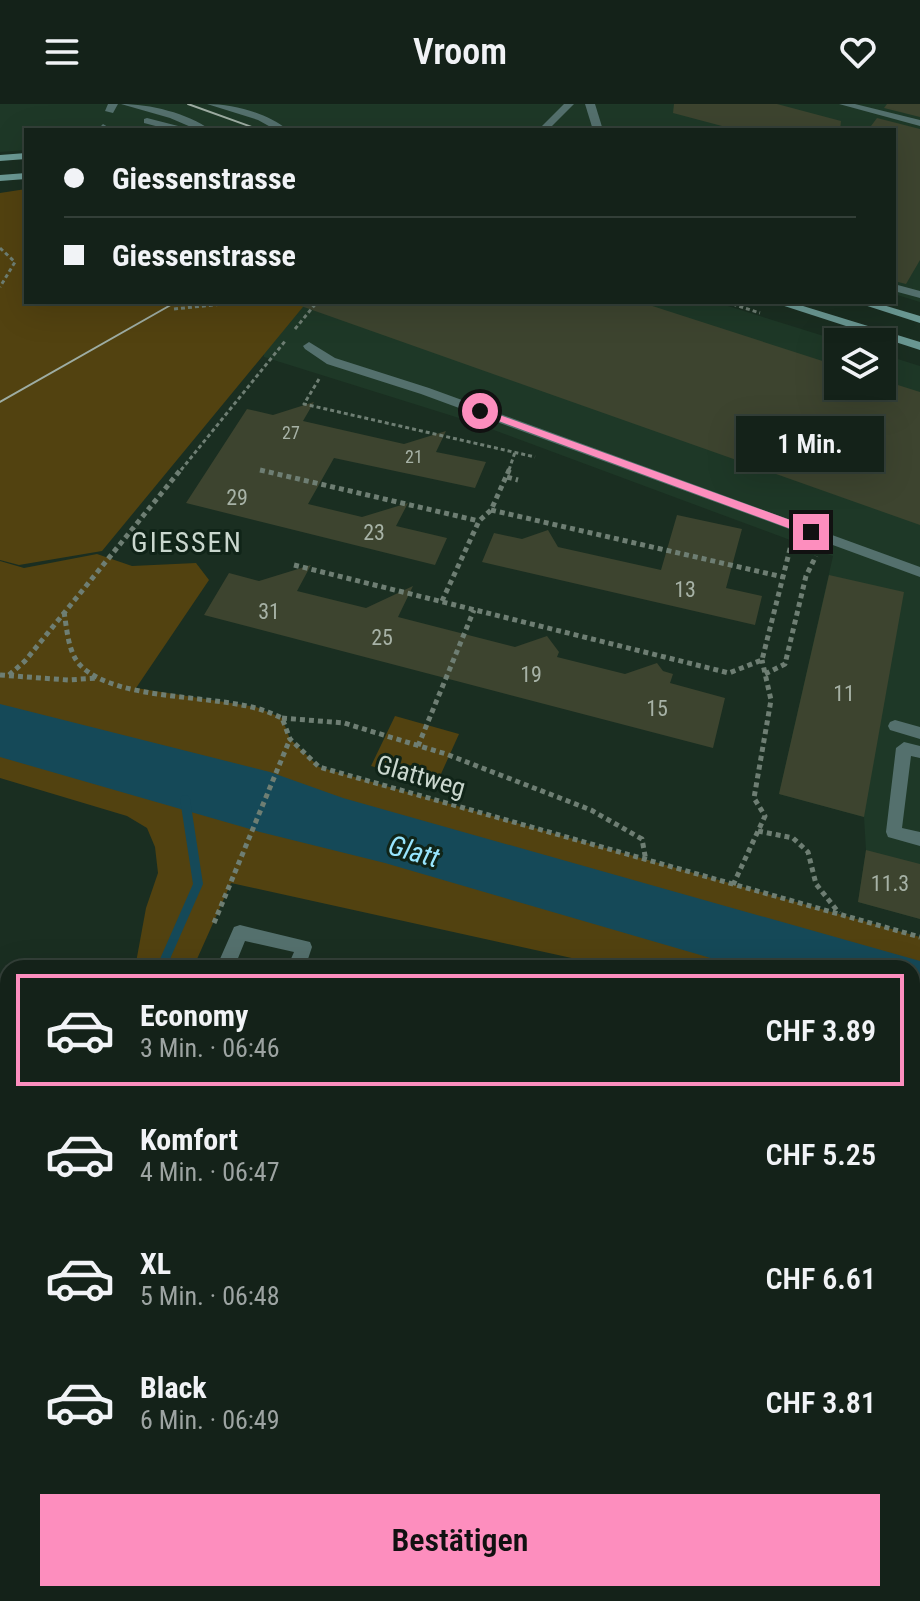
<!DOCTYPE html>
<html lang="de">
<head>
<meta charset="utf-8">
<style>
	:root { --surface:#142219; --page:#212f26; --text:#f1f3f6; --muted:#9da4a2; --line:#333f38; --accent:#fd8ebe }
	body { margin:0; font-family:"Roboto Condensed",sans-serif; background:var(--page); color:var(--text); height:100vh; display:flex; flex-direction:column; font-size:30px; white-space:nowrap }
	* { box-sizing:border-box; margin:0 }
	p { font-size:26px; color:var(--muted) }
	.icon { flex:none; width:44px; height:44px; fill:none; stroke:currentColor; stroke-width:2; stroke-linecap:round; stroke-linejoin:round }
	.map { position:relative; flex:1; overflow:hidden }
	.details { position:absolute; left:0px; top:856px; width:920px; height:642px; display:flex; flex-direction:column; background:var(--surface); border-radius:24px 24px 0 0; box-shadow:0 8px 32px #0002,0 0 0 2px var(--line) }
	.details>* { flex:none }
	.top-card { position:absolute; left:24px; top:24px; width:872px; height:176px; border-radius:0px; box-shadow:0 8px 32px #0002,0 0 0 2px var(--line); display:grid; align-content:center; height:176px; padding:0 40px; background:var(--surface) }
	.tools { position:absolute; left:824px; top:224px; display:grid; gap:16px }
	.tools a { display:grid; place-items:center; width:72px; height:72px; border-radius:0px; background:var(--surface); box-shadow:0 8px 32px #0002,0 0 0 2px var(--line); font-size:40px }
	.end { position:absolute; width:36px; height:36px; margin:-18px; border:10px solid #fd8ebe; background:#111; box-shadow:0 0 0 4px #111 }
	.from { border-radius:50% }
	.bubble { position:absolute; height:56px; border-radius:0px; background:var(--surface); box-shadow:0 8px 32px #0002,0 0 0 2px var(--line); font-size:26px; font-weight:600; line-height:56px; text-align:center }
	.top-card b { display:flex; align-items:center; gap:28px; height:76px; font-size:30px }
	.top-card b+b { border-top:2px solid var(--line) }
	.top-card i { width:20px; height:20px; background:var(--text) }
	ul { padding:14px 0 0; list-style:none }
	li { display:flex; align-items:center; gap:24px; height:112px; margin:0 16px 12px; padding:0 24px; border:4px solid transparent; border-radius:0px }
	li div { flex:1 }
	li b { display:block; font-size:30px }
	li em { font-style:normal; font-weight:600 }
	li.current { border-color:var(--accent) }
	li>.icon { width:72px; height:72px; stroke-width:1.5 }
	.button { display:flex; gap:16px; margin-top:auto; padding:16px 40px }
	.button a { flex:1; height:92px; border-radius:0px; background:var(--accent); color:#111; font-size:32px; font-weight:600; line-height:92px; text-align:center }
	header { display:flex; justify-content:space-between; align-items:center; height:104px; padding:0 40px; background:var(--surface); font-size:36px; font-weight:600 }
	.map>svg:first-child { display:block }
</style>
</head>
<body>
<header><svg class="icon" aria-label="menu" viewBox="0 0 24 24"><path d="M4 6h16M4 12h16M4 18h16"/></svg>Vroom<svg class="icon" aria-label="heart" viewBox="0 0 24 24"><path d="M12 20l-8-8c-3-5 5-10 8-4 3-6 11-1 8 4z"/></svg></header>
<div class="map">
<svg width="920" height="1497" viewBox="0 0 920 1497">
	<rect width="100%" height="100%" fill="#1a2e21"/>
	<g fill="#1e3827">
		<path d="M0,0H920V198L894,190V26H26V46L0,48Z"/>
		<path d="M260,198H715L843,238H838V282H882V250L920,262V815L858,798L866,746L864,713L779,690L833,452L475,319L264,253Z"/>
		<path d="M912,938L920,940V1489L912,1485Z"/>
	</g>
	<g fill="#524210">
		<path d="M26,85V198H307L102,447L19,461L0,456V89Z"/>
		<path d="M97,450L132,462L196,459L209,476L136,584L256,603L282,614L290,635L319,663L920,833V940L912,937V864H617L231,779L193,864H135L146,804L158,769L155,743L147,724L127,712L0,674V457L24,464Z"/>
		<path d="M395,612L459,630L436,681L371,662Z"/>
	</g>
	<path fill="#154958" d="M0,600L270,668L343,694L920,857V919L912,917V864H745L385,759L260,728L0,653Z"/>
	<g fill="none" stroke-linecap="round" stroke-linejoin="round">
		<path fill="#154958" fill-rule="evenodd" d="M185,691L188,692L190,695L203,780L166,864H156L193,780L180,695L182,692Z"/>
	</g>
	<g fill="#3d442f">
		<path d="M674,0H777L841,17L840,26H737L673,9Z"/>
		<path d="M887,0H920V13L884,4Z"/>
		<path d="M877,14L920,25V156L906,180L894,177V26H868Z"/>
		<path d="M302,198H640L838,262V282H882V276L920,288V421L301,202Z"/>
		<path d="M314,298L303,317L404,340L446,327L436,348L486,358L475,384L334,354L308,400L362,413L408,399L396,422L447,434L435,461L186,399L247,305L273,311Z"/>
		<path d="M677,411L742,425L726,484L762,492L755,521L482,458L494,429L522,435L548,426L558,443L661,466Z"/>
		<path d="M311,461L297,487L366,504L413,482L398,513L515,543L547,532L559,548L557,553L625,570L657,559L663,567L673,570L670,579L725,594L713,644L204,511L229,469L259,477Z"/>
		<path d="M829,471L904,488L864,713L779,690Z"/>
		<path d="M866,746L920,760V815L858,798Z"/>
	</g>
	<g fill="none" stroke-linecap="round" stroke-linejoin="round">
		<g stroke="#6e7e73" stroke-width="3" stroke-dasharray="4 3" stroke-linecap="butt">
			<path d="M0,144L15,158L0,183"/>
			<path d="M181,198L184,200"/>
			<path d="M726,198L760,209"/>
			<path d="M174,205L243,198"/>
			<path d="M295,225L317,198"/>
			<path d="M319,275L304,300L535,353"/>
			<path d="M181,366L286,236"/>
			<path d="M509,366L515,348"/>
		</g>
		<g stroke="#6e7e73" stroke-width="5" stroke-dasharray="5 4" stroke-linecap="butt">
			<path d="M260,366L479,417"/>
			<path d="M507,373L518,376"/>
			<path d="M491,406L783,473"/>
			<path d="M294,461L729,569L762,556L791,441"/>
			<path d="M442,497L479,417L491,406L510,364"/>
			<path d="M64,508C67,525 68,548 80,561C117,599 219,589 268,608L282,614L290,635L319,663L920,833"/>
			<path d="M765,570L785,560L806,472L816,452"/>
			<path d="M0,571L68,576L97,574"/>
			<path d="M9,571L25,557L182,364"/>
			<path d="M282,614L344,619L446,650L591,706L642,735L646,757"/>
			<path d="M418,642L474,506"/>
			<path d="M758,727L793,734L808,748L816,780L839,809"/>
			<path d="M733,781L765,712L754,694L771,596L762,556"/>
			<path d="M214,819L290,635"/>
		</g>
		<g stroke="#6e7e73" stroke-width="6" stroke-dasharray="7 5" stroke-linecap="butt">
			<path d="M195,864L199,854"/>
			<path d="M0,1227L8,1229"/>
			<path d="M0,1297L8,1299"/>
			<path d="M707,1490L726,1497"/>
			<path d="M890,1490L906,1497"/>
		</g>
		<g fill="#54706d" fill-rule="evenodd">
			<path d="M108,0H118L113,9L105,7Z"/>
			<path d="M121,0C150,0 187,9 211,26H198L170,14Z"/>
			<path d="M564,0H574L548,26H538Z"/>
			<path d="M585,0H595L603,26H593Z"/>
			<path d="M839,0H855L920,16V22Z"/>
			<path d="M147,14L182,23L184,25L171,26L144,19V15Z"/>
			<path d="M103,20L108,23L107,26H97Z"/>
			<path d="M894,180L920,187V194L894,187Z"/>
			<path d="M895,616L920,623V635L890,626L888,622L890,618Z"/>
			<path d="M904,638L920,642V654L911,652L902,724L920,728V742L888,733L886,728L896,644Z"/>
			<path d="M240,821L310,838L312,843L305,864H287L294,848L245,837L234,864H216L234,823Z"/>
			<path d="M912,963L920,966V984L912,981Z"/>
			<path d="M912,1382L920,1386V1412L912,1408Z"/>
		</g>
		<g fill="#54706d" fill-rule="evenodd">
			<path d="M207,0C234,0 267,9 288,26H276L258,16Z"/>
			<path d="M309,238L335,254L429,284L920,463V473L421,290L327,260L305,245L303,242Z"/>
			<path d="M0,1251L8,1253V1273L0,1271Z"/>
			<path d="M792,1490H826L829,1497H795Z"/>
		</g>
		<g fill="#6b9994" fill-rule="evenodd">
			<path d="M26,49V55L0,57V51Z"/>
			<path d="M26,69V75L0,77V71Z"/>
			<path d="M772,198H790L920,238V246Z"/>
			<path d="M855,198H873L920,212V219Z"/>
		</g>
		<g stroke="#9eada3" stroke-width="2">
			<path d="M188,0L260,26"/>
			<path d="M0,298L176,198"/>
		</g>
	</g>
	<path fill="#fd8ebe" d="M480,304L815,425L816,428L807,431L477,309L475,307Z"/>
	<g text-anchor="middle" stroke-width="6" stroke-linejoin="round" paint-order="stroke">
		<g font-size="18" fill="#a7b2a6">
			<text x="291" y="335">27</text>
			<text x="414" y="359">21</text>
		</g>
		<g font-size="22" fill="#a7b2a6">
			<text x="237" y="401">29</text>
			<text x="374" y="436">23</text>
			<text x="685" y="493">13</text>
			<text x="269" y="515">31</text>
			<text x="382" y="541">25</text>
			<text x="531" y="578">19</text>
			<text x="844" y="597">11</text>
			<text x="657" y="612">15</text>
			<text x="890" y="787">11.3</text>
		</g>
		<g font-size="26" fill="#cad7ce" stroke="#102418">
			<text transform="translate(421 672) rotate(16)" y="9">Glattweg</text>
		</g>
		<g font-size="28" letter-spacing="2" fill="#cad7ce" stroke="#102418">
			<text x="187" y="448">GIESSEN</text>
		</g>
		<g font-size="28" font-style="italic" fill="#98e5fd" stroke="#102418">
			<text transform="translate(414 747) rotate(16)" y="10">Glatt</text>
		</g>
	</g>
</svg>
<div class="tools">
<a><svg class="icon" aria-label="layers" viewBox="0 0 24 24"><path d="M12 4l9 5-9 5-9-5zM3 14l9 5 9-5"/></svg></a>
</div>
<i class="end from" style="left:480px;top:307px"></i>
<i class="end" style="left:811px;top:428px"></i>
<div class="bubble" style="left:736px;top:312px;width:148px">1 Min.</div>
<div class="top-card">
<b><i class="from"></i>Giessenstrasse</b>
<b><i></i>Giessenstrasse</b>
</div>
<section class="details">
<ul>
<li class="current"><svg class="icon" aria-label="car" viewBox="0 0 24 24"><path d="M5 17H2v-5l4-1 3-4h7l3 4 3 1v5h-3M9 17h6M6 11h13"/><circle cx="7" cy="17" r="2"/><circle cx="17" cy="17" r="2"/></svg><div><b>Economy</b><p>3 Min. · 06:46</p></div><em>CHF 3.89</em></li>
<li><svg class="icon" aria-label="car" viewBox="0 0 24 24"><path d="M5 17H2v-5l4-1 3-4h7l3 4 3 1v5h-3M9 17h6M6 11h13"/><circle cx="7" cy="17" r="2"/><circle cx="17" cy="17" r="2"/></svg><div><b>Komfort</b><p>4 Min. · 06:47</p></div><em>CHF 5.25</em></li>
<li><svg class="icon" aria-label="car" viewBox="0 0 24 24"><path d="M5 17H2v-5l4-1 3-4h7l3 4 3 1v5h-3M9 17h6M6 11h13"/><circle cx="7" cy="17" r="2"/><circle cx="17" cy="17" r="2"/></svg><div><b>XL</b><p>5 Min. · 06:48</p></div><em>CHF 6.61</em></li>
<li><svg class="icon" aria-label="car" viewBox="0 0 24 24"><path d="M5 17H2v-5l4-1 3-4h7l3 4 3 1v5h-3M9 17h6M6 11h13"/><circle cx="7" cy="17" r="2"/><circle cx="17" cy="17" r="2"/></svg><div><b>Black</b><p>6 Min. · 06:49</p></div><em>CHF 3.81</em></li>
</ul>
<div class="button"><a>Bestätigen</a></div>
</section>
</div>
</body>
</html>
